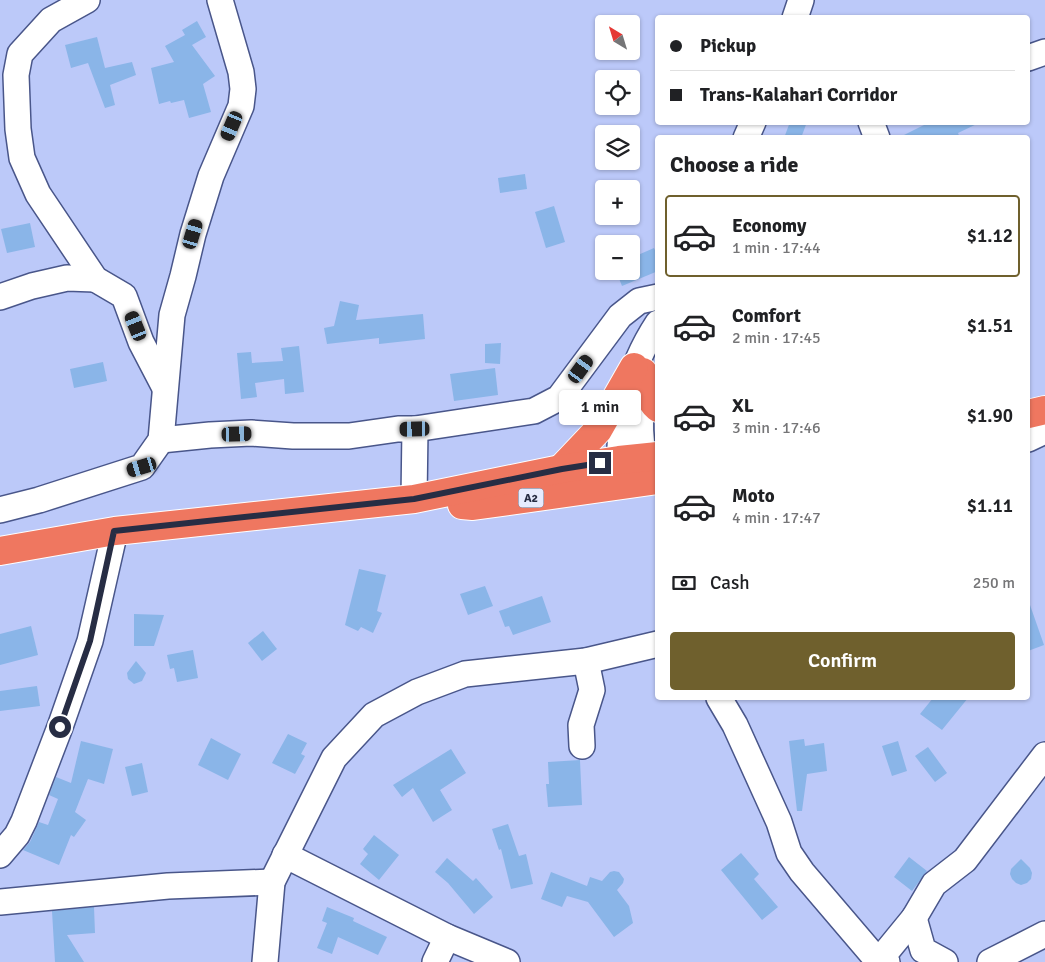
<!DOCTYPE html>
<html lang="en">
<head>
<meta charset="utf-8">
<style>
	:root { --surface:#fff; --page:#f2f2f2; --text:#202124; --muted:#757577; --line:#e0e0e0; --accent:#6f602d }
	body { margin:0; font-family:Signika,sans-serif; background:var(--page); color:var(--text); height:100vh; display:flex; flex-direction:column; font-size:19px; white-space:nowrap }
	* { box-sizing:border-box; margin:0 }
	p { font-size:16px; color:var(--muted) }
	.icon { flex:none; width:28px; height:28px; fill:none; stroke:currentColor; stroke-width:2; stroke-linecap:round; stroke-linejoin:round }
	.map { position:relative; flex:1; overflow:hidden }
	.sheet { position:absolute; left:655px; top:135px; width:375px; height:565px; display:flex; flex-direction:column; background:var(--surface); border-radius:5px; box-shadow:0 1px 4px #0004 }
	.sheet>* { flex:none }
	.banner { position:absolute; left:655px; top:15px; width:375px; height:110px; border-radius:5px; box-shadow:0 1px 4px #0004; display:grid; align-content:center; height:110px; padding:0 15px; background:var(--surface) }
	.needle { width:32px; rotate:322deg }
	.tools { position:absolute; left:595px; top:15px; display:grid; gap:10px }
	.tools a { display:grid; place-items:center; width:45px; height:45px; border-radius:5px; background:var(--surface); box-shadow:0 1px 4px #0004; font-size:25px }
	.end { position:absolute; width:22px; height:22px; margin:-11px; border:6px solid #272d44; background:#fff; box-shadow:0 0 0 2px #fff }
	.from { border-radius:50% }
	.bubble { position:absolute; height:35px; border-radius:5px; background:var(--surface); box-shadow:0 1px 4px #0004; font-size:16px; font-weight:600; line-height:35px; text-align:center }
	.car { position:absolute; width:15px; height:30px; margin:-15px -8px; border-radius:6px; box-shadow:0 0 4px 1px #0007; background:linear-gradient(#222 24%,#8ab4d8 0 40%,#222 0 76%,#8ab4d8 0 86%,#222 0) }
	.banner b { display:flex; align-items:center; gap:18px; height:48px; font-size:19px }
	.banner b+b { border-top:1px solid var(--line) }
	.banner i { width:12px; height:12px; background:var(--text) }
	ul { padding:0; list-style:none }
	li { display:flex; align-items:center; gap:15px; height:82px; margin:0 10px 8px; padding:0 5px; border:2px solid transparent; border-radius:5px }
	li div { flex:1 }
	li b { display:block; font-size:19px }
	li em { font-style:normal; font-weight:600 }
	li.selected { border-color:var(--accent) }
	li>.icon { width:45px; height:45px; stroke-width:1.5 }
	h2 { padding:0 15px; font-size:22px; line-height:60px }
	.pay { display:flex; align-items:center; gap:12px; height:55px; padding:0 15px; font-size:19px }
	.pay p { margin-inline-start:auto }
	.button { display:flex; gap:10px; margin-top:auto; padding:10px 15px }
	.button a { flex:1; height:58px; border-radius:5px; background:var(--accent); color:#fff; font-size:20px; font-weight:600; line-height:58px; text-align:center }
	.map>svg:first-child { display:block }
</style>
</head>
<body>
<div class="map">
<svg width="1045" height="962" viewBox="0 0 1045 962">
	<rect width="100%" height="100%" fill="#bcc9f9"/>
	<g fill="#8ab5e8">
		<path d="M197,21L206,37L192,45L215,76L203,84L211,112L189,118L184,100L171,103L170,101L159,104L151,68L174,62L165,46L185,35L182,30Z"/>
		<path d="M97,37L105,68L132,62L136,75L110,85L115,105L105,108L88,63L71,68L65,45Z"/>
		<path d="M790,122H807L801,138H784Z"/>
		<path d="M930,122H981L958,133L960,138H898Z"/>
		<path d="M525,174L527,189L500,193L498,178Z"/>
		<path d="M554,206L565,242L546,248L535,212Z"/>
		<path d="M30,223L35,247L7,253L1,229Z"/>
		<path d="M654,248L658,257V271L622,286L616,271H631V258Z"/>
		<path d="M340,301L359,305L356,320L423,314L425,339L379,344V338L327,344L324,328L334,326Z"/>
		<path d="M501,343L500,364L485,363V344Z"/>
		<path d="M299,346L304,392L285,394L284,379L255,383L257,397L241,399L237,353L251,352L252,363L283,361L281,348Z"/>
		<path d="M103,362L107,381L74,388L70,369Z"/>
		<path d="M495,368L498,395L454,401L450,374Z"/>
		<path d="M359,569L386,575L377,611L382,613L373,633L361,627L358,631L345,625Z"/>
		<path d="M485,586L493,606L468,615L460,594Z"/>
		<path d="M542,596L551,622L513,635L509,626L505,627L499,611Z"/>
		<path d="M1028,605H1030L1044,645L1028,651Z"/>
		<path d="M134,614L164,615L154,646H134Z"/>
		<path d="M31,626L38,655L0,665V634Z"/>
		<path d="M263,631L277,649L262,661L248,643Z"/>
		<path d="M193,650L198,678L177,682L174,668L170,669L167,655Z"/>
		<path d="M136,661L146,673L142,681L134,684L128,679L127,673Z"/>
		<path d="M37,686L40,706L0,711V691Z"/>
		<path d="M933,698H968L942,730L920,714Z"/>
		<path d="M288,734L307,743L301,754L305,756L295,774L272,763Z"/>
		<path d="M211,738L241,754L228,780L198,765Z"/>
		<path d="M804,739L805,746L824,743L827,771L807,774L802,811H797L789,741Z"/>
		<path d="M81,741L113,749L104,784L88,779L75,812L86,820L74,837L71,835L59,865L23,850L30,842L39,822L48,825L58,799L49,795L56,777L71,783Z"/>
		<path d="M898,741L907,771L892,776L882,746Z"/>
		<path d="M928,747L947,773L935,782L915,756Z"/>
		<path d="M451,749L466,773L440,790L452,810L433,822L413,788L402,797L393,785Z"/>
		<path d="M580,760L582,805L548,807L546,784H549L548,762Z"/>
		<path d="M142,763L148,792L132,796L125,767Z"/>
		<path d="M508,824L519,856L526,854L533,884L511,889L501,849L499,850L492,829Z"/>
		<path d="M374,835L399,855L379,880L360,864L368,854L363,849Z"/>
		<path d="M741,853L759,874L754,879L778,907L762,920L721,870Z"/>
		<path d="M909,857L927,871L912,891L894,877Z"/>
		<path d="M447,858L473,881L476,878L493,897L474,914L448,883L435,872Z"/>
		<path d="M1021,859L1030,868L1032,873L1031,879L1027,883L1021,885L1016,883L1012,879L1010,874L1011,869Z"/>
		<path d="M614,871L619,872L624,879L623,883L617,890L629,906L633,923L614,937L588,902L567,896L562,907L541,899L551,872L587,886L590,877L602,881L610,872Z"/>
		<path d="M94,907L95,933L67,935L84,962H55L52,911Z"/>
		<path d="M327,907L354,918L353,921L387,937L378,955L338,937L332,954L317,948L327,923L322,921Z"/>
	</g>
	<g fill="none" stroke-linecap="round" stroke-linejoin="round">
		<g stroke="#49568a" stroke-width="28">
			<g id="minor">
				<path d="M87,0L51,20L20,54L16,75L18,129L22,158L38,194L95,279L124,296L141,342L165,388"/>
				<path d="M795,18L801,0"/>
				<path d="M1028,58L1045,52"/>
				<path d="M871,122L877,138"/>
				<path d="M746,138L753,122"/>
				<path d="M0,297L32,286L67,278L95,279"/>
				<path d="M642,382C639,414 640,446 646,477"/>
				<path d="M1028,439L1045,431"/>
				<path d="M161,440L210,435L251,433L293,436H349L398,429H415L534,411L559,398L620,316L639,301L658,297"/>
				<path d="M620,480C618,421 625,373 658,323"/>
				<path d="M414,499L415,429"/>
				<path d="M0,510L39,500L142,467L161,440L172,315L183,276L193,234L211,176L241,106L243,89L241,72L220,0"/>
				<path d="M719,698L735,725L779,822L789,853L802,872L878,961L887,962"/>
				<path d="M582,746L581,725L592,690L586,661"/>
				<path d="M0,855L17,835L24,821L60,727L90,641L115,531"/>
				<path d="M285,855L447,937L507,962"/>
				<path d="M0,902L168,886L272,882"/>
				<path d="M914,918L923,950L945,962"/>
				<path d="M265,962L272,882L334,758L374,715L417,692L465,674L586,661L658,644"/>
				<path d="M435,962L447,937"/>
				<path d="M878,962L914,918L934,884L965,860L1045,755"/>
				<path d="M990,962L1045,934"/>
			</g>
		</g>
		<g stroke="#fff" stroke-width="30">
			<g id="highway">
				<path d="M643,372C645,386 647,398 658,408"/>
				<path d="M1028,414L1045,410"/>
				<path d="M561,469L598,430L634,367"/>
				<path d="M462,505L473,506L658,480"/>
				<path d="M0,551L115,531L414,499L561,469L619,460L658,456"/>
			</g>
		</g>
		<use href="#minor" stroke="#fff" stroke-width="25"/>
		<use href="#highway" stroke="#ef7760" stroke-width="28"/>
	</g>
	<g fill="none" stroke-linecap="round" stroke-linejoin="round">
		<path stroke="#272d44" stroke-width="6" d="M60,727L90,641L114,531L414,499L562,469L600,463"/>
	</g>
	<g text-anchor="middle" stroke-width="4.5" stroke-linejoin="round" paint-order="stroke">
		<rect fill="#e6ebfe" stroke="#60667c" stroke-width="1" x="518.5" y="488.5" width="25" height="19" rx="4"/>
		<g font-size="12" font-weight="bold" fill="#272d44">
			<text x="531" y="502">A2</text>
		</g>
	</g>
</svg>
<div class="tools">
<a><svg class="needle" viewBox="-14 -14 28 28"><path d="M0-13l5 13h-10z" fill="#e53935"/><path d="M0 13l5-13h-10z" fill="#757577"/></svg></a>
<a><svg class="icon" aria-label="locate" viewBox="0 0 24 24"><circle cx="12" cy="12" r="6"/><path d="M12 2v4M12 18v4M2 12h4M18 12h4"/></svg></a>
<a><svg class="icon" aria-label="layers" viewBox="0 0 24 24"><path d="M12 4l9 5-9 5-9-5zM3 14l9 5 9-5"/></svg></a>
<a>+</a>
<a>−</a>
</div>
<i class="end from" style="left:60px;top:727px"></i>
<i class="end" style="left:600px;top:463px"></i>
<div class="bubble" style="left:559px;top:390px;width:82px">1 min</div>
<i class="car" style="left:232px;top:126px;rotate:203deg"></i>
<i class="car" style="left:193px;top:234px;rotate:17deg"></i>
<i class="car" style="left:136px;top:326px;rotate:338deg"></i>
<i class="car" style="left:581px;top:369px;rotate:36deg"></i>
<i class="car" style="left:415px;top:429px;rotate:269deg"></i>
<i class="car" style="left:237px;top:434px;rotate:88deg"></i>
<i class="car" style="left:142px;top:467px;rotate:253deg"></i>
<div class="banner">
<b><i class="from"></i>Pickup</b>
<b><i></i>Trans-Kalahari Corridor</b>
</div>
<section class="sheet">
<h2>Choose a ride</h2>
<ul>
<li class="selected"><svg class="icon" aria-label="car" viewBox="0 0 24 24"><path d="M5 17H2v-5l4-1 3-4h7l3 4 3 1v5h-3M9 17h6M6 11h13"/><circle cx="7" cy="17" r="2"/><circle cx="17" cy="17" r="2"/></svg><div><b>Economy</b><p>1 min · 17:44</p></div><em>$1.12</em></li>
<li><svg class="icon" aria-label="car" viewBox="0 0 24 24"><path d="M5 17H2v-5l4-1 3-4h7l3 4 3 1v5h-3M9 17h6M6 11h13"/><circle cx="7" cy="17" r="2"/><circle cx="17" cy="17" r="2"/></svg><div><b>Comfort</b><p>2 min · 17:45</p></div><em>$1.51</em></li>
<li><svg class="icon" aria-label="car" viewBox="0 0 24 24"><path d="M5 17H2v-5l4-1 3-4h7l3 4 3 1v5h-3M9 17h6M6 11h13"/><circle cx="7" cy="17" r="2"/><circle cx="17" cy="17" r="2"/></svg><div><b>XL</b><p>3 min · 17:46</p></div><em>$1.90</em></li>
<li><svg class="icon" aria-label="car" viewBox="0 0 24 24"><path d="M5 17H2v-5l4-1 3-4h7l3 4 3 1v5h-3M9 17h6M6 11h13"/><circle cx="7" cy="17" r="2"/><circle cx="17" cy="17" r="2"/></svg><div><b>Moto</b><p>4 min · 17:47</p></div><em>$1.11</em></li>
</ul>
<div class="pay"><svg class="icon" aria-label="cash" viewBox="0 0 24 24"><path d="M3 7h18v10H3z"/><circle cx="12" cy="12" r="2"/></svg>Cash<p>250 m</p></div>
<div class="button"><a>Confirm</a></div>
</section>
</div>
</body>
</html>
